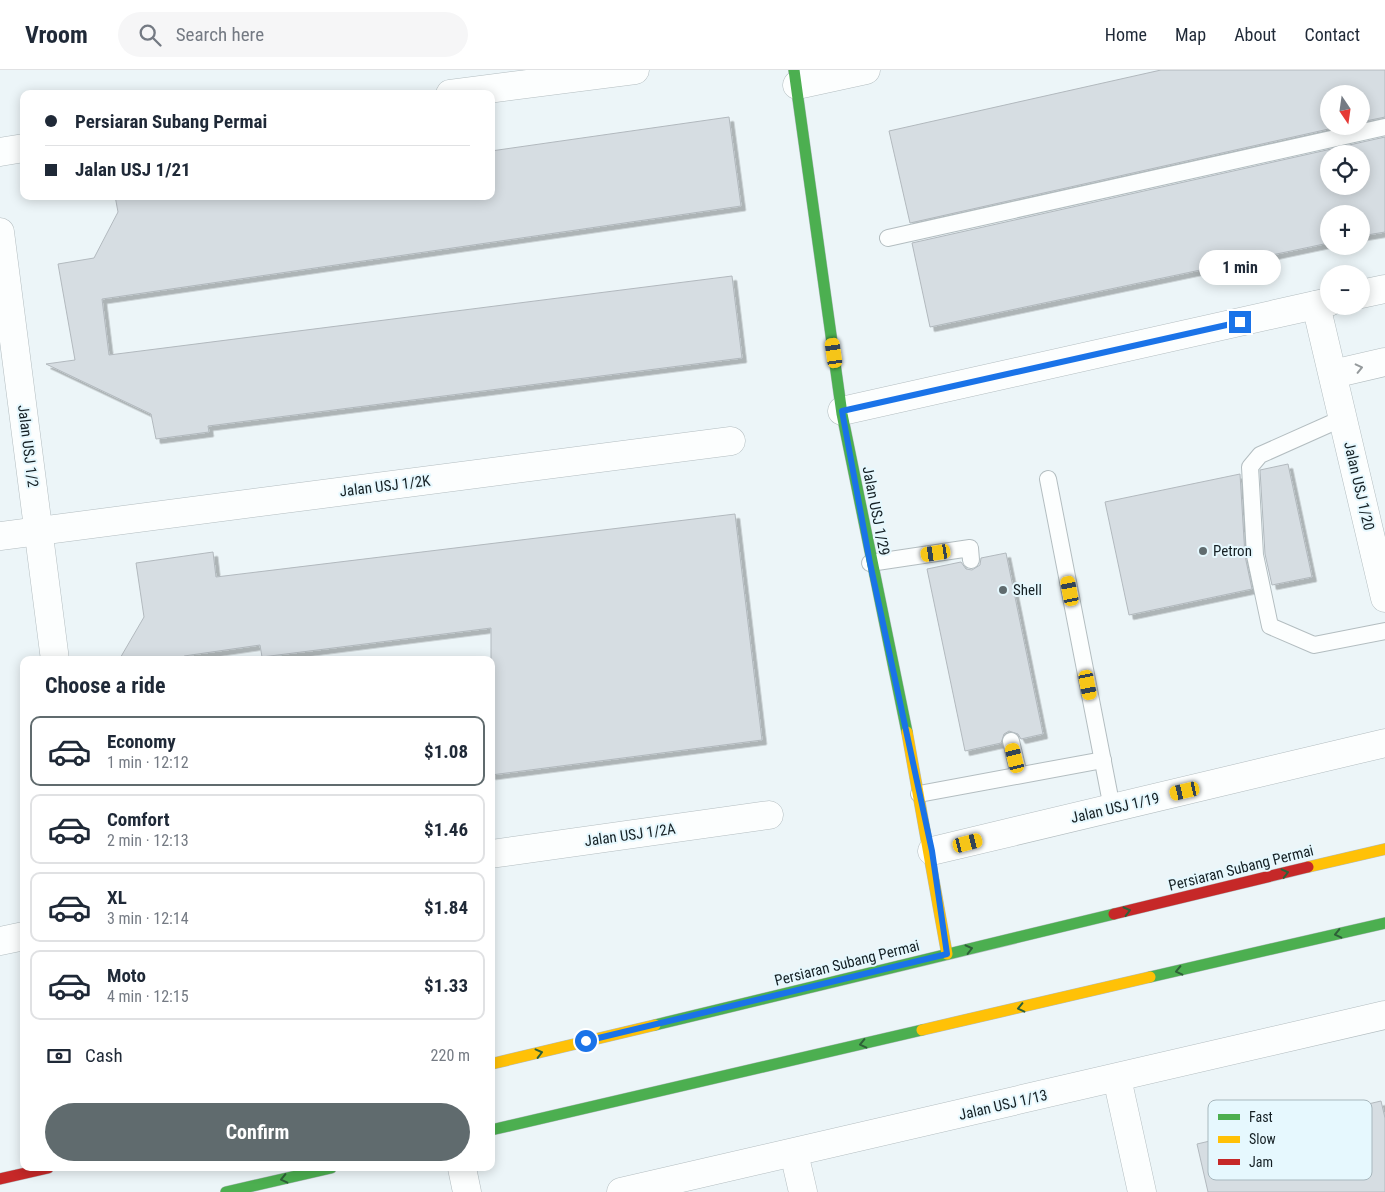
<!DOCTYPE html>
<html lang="en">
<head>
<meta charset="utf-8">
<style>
	:root { --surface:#fff; --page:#f6f6f7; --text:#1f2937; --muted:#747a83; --line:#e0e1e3; --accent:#606b6e }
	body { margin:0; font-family:"Roboto Condensed",sans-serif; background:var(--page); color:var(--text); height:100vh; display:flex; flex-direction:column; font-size:19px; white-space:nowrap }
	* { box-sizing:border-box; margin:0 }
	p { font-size:16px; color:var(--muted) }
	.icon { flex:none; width:28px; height:28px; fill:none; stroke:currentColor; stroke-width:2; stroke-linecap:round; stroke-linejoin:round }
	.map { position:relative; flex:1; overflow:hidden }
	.drawer { position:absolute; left:20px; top:586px; width:475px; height:515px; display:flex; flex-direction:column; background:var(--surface); border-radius:10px; box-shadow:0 2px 12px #0003 }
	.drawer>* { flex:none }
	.guide { position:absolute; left:20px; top:20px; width:475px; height:110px; border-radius:10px; box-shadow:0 2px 12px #0003; display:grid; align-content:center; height:110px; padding:0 25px; background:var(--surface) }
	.needle { width:32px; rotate:167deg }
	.buttons { position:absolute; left:1320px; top:15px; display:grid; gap:10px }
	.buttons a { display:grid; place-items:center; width:50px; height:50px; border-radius:50%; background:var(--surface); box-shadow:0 2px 12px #0003; font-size:25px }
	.end { position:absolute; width:22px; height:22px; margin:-11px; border:6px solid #1a73e8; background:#fff; box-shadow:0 0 0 2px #fff }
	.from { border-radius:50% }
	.bubble { position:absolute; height:35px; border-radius:18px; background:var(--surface); box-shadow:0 2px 12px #0003; font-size:16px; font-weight:700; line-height:35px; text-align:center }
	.car { position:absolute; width:15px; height:30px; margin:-15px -8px; border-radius:6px; box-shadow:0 0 4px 1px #0007; background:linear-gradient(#f5c518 24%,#345 0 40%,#f5c518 0 76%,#345 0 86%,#f5c518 0) }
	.guide b { display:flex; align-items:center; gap:18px; height:48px; font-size:19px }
	.guide b+b { border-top:1px solid var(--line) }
	.guide i { width:12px; height:12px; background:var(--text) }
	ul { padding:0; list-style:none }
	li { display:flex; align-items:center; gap:15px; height:70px; margin:0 10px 8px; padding:0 15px; border:2px solid var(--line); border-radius:10px }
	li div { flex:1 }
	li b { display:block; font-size:19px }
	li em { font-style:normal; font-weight:700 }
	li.active { border-color:var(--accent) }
	li>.icon { width:45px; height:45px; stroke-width:1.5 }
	h2 { padding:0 25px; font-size:22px; line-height:60px }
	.pay { display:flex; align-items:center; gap:12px; height:55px; padding:0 25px; font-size:19px }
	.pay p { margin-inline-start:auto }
	.primary-button { display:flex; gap:10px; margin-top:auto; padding:10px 25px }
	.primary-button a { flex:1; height:58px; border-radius:30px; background:var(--accent); color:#fff; font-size:20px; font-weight:700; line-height:58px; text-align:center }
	header { display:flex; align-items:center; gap:30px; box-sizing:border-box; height:70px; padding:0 25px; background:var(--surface); border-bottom:1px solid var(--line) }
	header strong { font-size:24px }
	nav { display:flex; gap:28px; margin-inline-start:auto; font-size:18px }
	.search { width:350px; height:45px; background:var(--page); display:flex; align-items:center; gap:12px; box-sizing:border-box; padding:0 18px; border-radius:28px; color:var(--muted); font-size:19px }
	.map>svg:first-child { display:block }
</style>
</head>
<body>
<header>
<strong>Vroom</strong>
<div class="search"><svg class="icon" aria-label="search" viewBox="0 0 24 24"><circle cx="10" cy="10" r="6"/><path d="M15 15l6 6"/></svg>Search here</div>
<nav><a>Home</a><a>Map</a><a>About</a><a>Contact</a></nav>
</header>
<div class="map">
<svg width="1385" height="1122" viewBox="0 0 1385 1122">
	<defs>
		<filter id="shadow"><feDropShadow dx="4.5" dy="4.5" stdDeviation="0" flood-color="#0004"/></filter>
	</defs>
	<rect width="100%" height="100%" fill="#ecf5f8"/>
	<g fill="#d6dde2" stroke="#b2b9be" fill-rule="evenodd" filter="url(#shadow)">
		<path d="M1161,0H1385V47L1361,52V24H1329V56H1342L910,153L889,61Z"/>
		<path d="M729,47L741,136L102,229L109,285L732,206L742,288L208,356L209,362L156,369L151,344L46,294L75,290L58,194L94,188L118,142L115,126H491V81Z"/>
		<path d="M1385,67V162L1361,166V144H1329V173L1324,174L930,257L912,173ZM1329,84H1361V116H1329Z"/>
		<path d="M1288,394L1312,507L1272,515L1265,484L1260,400Z"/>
		<path d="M1240,404L1245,486L1252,519L1129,545L1105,432Z"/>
		<path d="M735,444L762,670L491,705V558L262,587L260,575L184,586V590H119L144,547L136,493L213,482L216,507Z"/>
		<path d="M1006,483L1043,664L1021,669L1018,664L1009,661L1004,664L1001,673L965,681L927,499L961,492L966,499L972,500L980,495L981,488Z"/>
		<path d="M1381,1031L1385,1048V1122H1208L1197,1074Z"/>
	</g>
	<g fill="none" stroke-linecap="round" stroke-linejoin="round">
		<g stroke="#b3bdc0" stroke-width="18">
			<g id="lane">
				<path d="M888,168L1385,57"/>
				<path d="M1343,348L1260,385L1250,397L1255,485L1270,556L1314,575L1385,561"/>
				<path d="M1048,409L1112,738"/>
				<path d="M870,493L970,478L971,490"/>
				<path d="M1011,671L1019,705"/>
				<path d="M919,724L1103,690"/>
			</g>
		</g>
		<g stroke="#b3bdc0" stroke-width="29">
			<g id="street">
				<path d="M797,15L866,0"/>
				<path d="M450,24L635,0"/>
				<path d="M0,82L24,78"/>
				<path d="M0,162L55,590"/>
				<path d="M1361,224L1385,219"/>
				<path d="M1316,235L1385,528"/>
				<path d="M1333,304L1385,292"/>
				<path d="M842,341L1329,232"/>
				<path d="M0,466L731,371"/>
				<path d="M932,781L1385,673"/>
				<path d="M491,784L769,745"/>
				<path d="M0,871L24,866"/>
				<path d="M1117,1008L1142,1122"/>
				<path d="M794,1083L803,1122"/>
				<path d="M462,1098L467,1122"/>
				<path d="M621,1122L1385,945"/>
			</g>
		</g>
		<g stroke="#b3bdc0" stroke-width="12">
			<g id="fast">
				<path d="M794,0L842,344L907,662"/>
				<path d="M1150,907L1385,853"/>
				<path d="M655,955L1114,844"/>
				<path d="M491,1060L922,960"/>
				<path d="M226,1122L331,1098"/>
			</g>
		</g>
		<g stroke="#b3bdc0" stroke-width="12">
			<g id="slow">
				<path d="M907,662L947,884"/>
				<path d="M1308,797L1385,779"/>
				<path d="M922,960L1150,907"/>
				<path d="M491,994L655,955"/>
			</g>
		</g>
		<g stroke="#b3bdc0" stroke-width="12">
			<g id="jam">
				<path d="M1114,844L1308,797"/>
				<path d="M0,1109L48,1098"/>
			</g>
		</g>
		<use href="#lane" stroke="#fcfefe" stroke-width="16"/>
		<use href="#street" stroke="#fcfefe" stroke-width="28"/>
		<use href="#fast" stroke="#4caf50" stroke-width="11"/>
		<use href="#slow" stroke="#ffc107" stroke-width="11"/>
		<use href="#jam" stroke="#c62828" stroke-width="11"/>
	</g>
	<defs><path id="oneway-chevron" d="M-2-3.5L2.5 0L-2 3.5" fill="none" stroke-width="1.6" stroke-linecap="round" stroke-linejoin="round" transform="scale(1.25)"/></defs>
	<use stroke="#949a9c" href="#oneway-chevron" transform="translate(1359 298) rotate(-13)"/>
	<g stroke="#2e6038">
		<use href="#oneway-chevron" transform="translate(1285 803) rotate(-14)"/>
		<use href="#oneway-chevron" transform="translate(1127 841) rotate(-14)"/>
		<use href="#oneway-chevron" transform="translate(1338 864) rotate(167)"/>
		<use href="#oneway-chevron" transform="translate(969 879) rotate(-14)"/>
		<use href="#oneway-chevron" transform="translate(1179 901) rotate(167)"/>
		<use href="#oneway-chevron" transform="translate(1021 938) rotate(167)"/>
		<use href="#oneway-chevron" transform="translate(863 974) rotate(167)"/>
		<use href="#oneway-chevron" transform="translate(539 983) rotate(-14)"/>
		<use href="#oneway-chevron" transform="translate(284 1109) rotate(167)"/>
	</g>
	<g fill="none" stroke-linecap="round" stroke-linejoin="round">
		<path stroke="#1a73e8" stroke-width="6" d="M586,971L947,884L932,781L870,493L842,341L1240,252"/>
	</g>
	<g fill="#606b6e" stroke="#e6f8fe" stroke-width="2">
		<circle cx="1203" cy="481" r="5"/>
		<circle cx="1003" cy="520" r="5"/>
	</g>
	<g text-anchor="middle" stroke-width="4" stroke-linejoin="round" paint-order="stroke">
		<g font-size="15" fill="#152024" stroke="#e6f8fe">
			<text transform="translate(28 376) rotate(83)" y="5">Jalan USJ 1/2</text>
			<text transform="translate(385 416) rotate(-7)" y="5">Jalan USJ 1/2K</text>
			<text transform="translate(1359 416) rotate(77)" y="5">Jalan USJ 1/20</text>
			<text transform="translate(876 441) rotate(79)" y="5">Jalan USJ 1/29</text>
			<text transform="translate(1115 738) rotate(-13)" y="5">Jalan USJ 1/19</text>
			<text transform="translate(630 765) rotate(-8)" y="5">Jalan USJ 1/2A</text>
			<text transform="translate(1241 798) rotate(-14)" y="5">Persiaran Subang Permai</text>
			<text transform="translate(847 893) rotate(-14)" y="5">Persiaran Subang Permai</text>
			<text transform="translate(1003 1035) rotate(-13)" y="5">Jalan USJ 1/13</text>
		</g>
		<g font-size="15" fill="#152024" stroke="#e6f8fe" text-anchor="start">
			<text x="1213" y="486">Petron</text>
			<text x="1013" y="525">Shell</text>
		</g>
	</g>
	<rect x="1208" y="1030" width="164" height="80" rx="8" fill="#e6f8fe" stroke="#a7b7bd" stroke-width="1"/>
	<rect x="1218" y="1044" width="22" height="6" fill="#4caf50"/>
	<rect x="1218" y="1066" width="22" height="7" fill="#ffc107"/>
	<rect x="1218" y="1089" width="22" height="6" fill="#c62828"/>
	<g font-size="14" fill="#152024">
		<text x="1249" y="1052">Fast</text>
		<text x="1249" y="1074">Slow</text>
		<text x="1249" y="1097">Jam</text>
	</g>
</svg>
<div class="buttons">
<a><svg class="needle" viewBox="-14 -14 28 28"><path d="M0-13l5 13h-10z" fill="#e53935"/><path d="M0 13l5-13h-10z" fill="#747a83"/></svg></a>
<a><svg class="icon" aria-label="locate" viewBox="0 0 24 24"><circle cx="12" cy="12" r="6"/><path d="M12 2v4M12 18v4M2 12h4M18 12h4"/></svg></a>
<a>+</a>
<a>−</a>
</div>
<i class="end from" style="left:586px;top:971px"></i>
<i class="end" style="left:1240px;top:252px"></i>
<div class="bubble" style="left:1199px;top:180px;width:82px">1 min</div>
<i class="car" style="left:834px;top:283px;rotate:352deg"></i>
<i class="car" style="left:936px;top:483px;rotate:261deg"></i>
<i class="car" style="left:1070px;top:521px;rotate:349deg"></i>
<i class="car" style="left:1088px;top:615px;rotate:169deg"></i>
<i class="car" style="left:1015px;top:688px;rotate:346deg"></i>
<i class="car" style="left:1185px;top:721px;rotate:257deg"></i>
<i class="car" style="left:968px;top:773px;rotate:76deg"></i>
<div class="guide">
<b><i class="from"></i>Persiaran Subang Permai</b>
<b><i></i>Jalan USJ 1/21</b>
</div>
<section class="drawer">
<h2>Choose a ride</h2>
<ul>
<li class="active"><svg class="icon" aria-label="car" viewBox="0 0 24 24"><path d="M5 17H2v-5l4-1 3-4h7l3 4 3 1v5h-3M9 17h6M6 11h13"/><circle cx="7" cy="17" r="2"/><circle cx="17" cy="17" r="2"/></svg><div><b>Economy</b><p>1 min · 12:12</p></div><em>$1.08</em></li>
<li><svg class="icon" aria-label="car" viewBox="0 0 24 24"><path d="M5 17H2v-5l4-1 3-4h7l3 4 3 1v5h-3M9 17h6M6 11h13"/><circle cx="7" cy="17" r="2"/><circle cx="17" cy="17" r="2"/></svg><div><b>Comfort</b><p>2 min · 12:13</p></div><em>$1.46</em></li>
<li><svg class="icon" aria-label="car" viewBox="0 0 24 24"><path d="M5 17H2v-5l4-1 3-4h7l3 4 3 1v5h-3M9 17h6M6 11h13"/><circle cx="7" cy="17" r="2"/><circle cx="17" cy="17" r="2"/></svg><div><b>XL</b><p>3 min · 12:14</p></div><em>$1.84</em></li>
<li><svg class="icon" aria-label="car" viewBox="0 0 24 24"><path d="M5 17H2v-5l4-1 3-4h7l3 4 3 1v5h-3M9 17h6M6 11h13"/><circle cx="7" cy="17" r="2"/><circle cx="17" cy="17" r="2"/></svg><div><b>Moto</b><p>4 min · 12:15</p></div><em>$1.33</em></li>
</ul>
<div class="pay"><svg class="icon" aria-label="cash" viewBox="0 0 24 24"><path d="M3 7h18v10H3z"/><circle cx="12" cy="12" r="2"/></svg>Cash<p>220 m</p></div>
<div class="primary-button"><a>Confirm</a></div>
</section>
</div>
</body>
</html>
